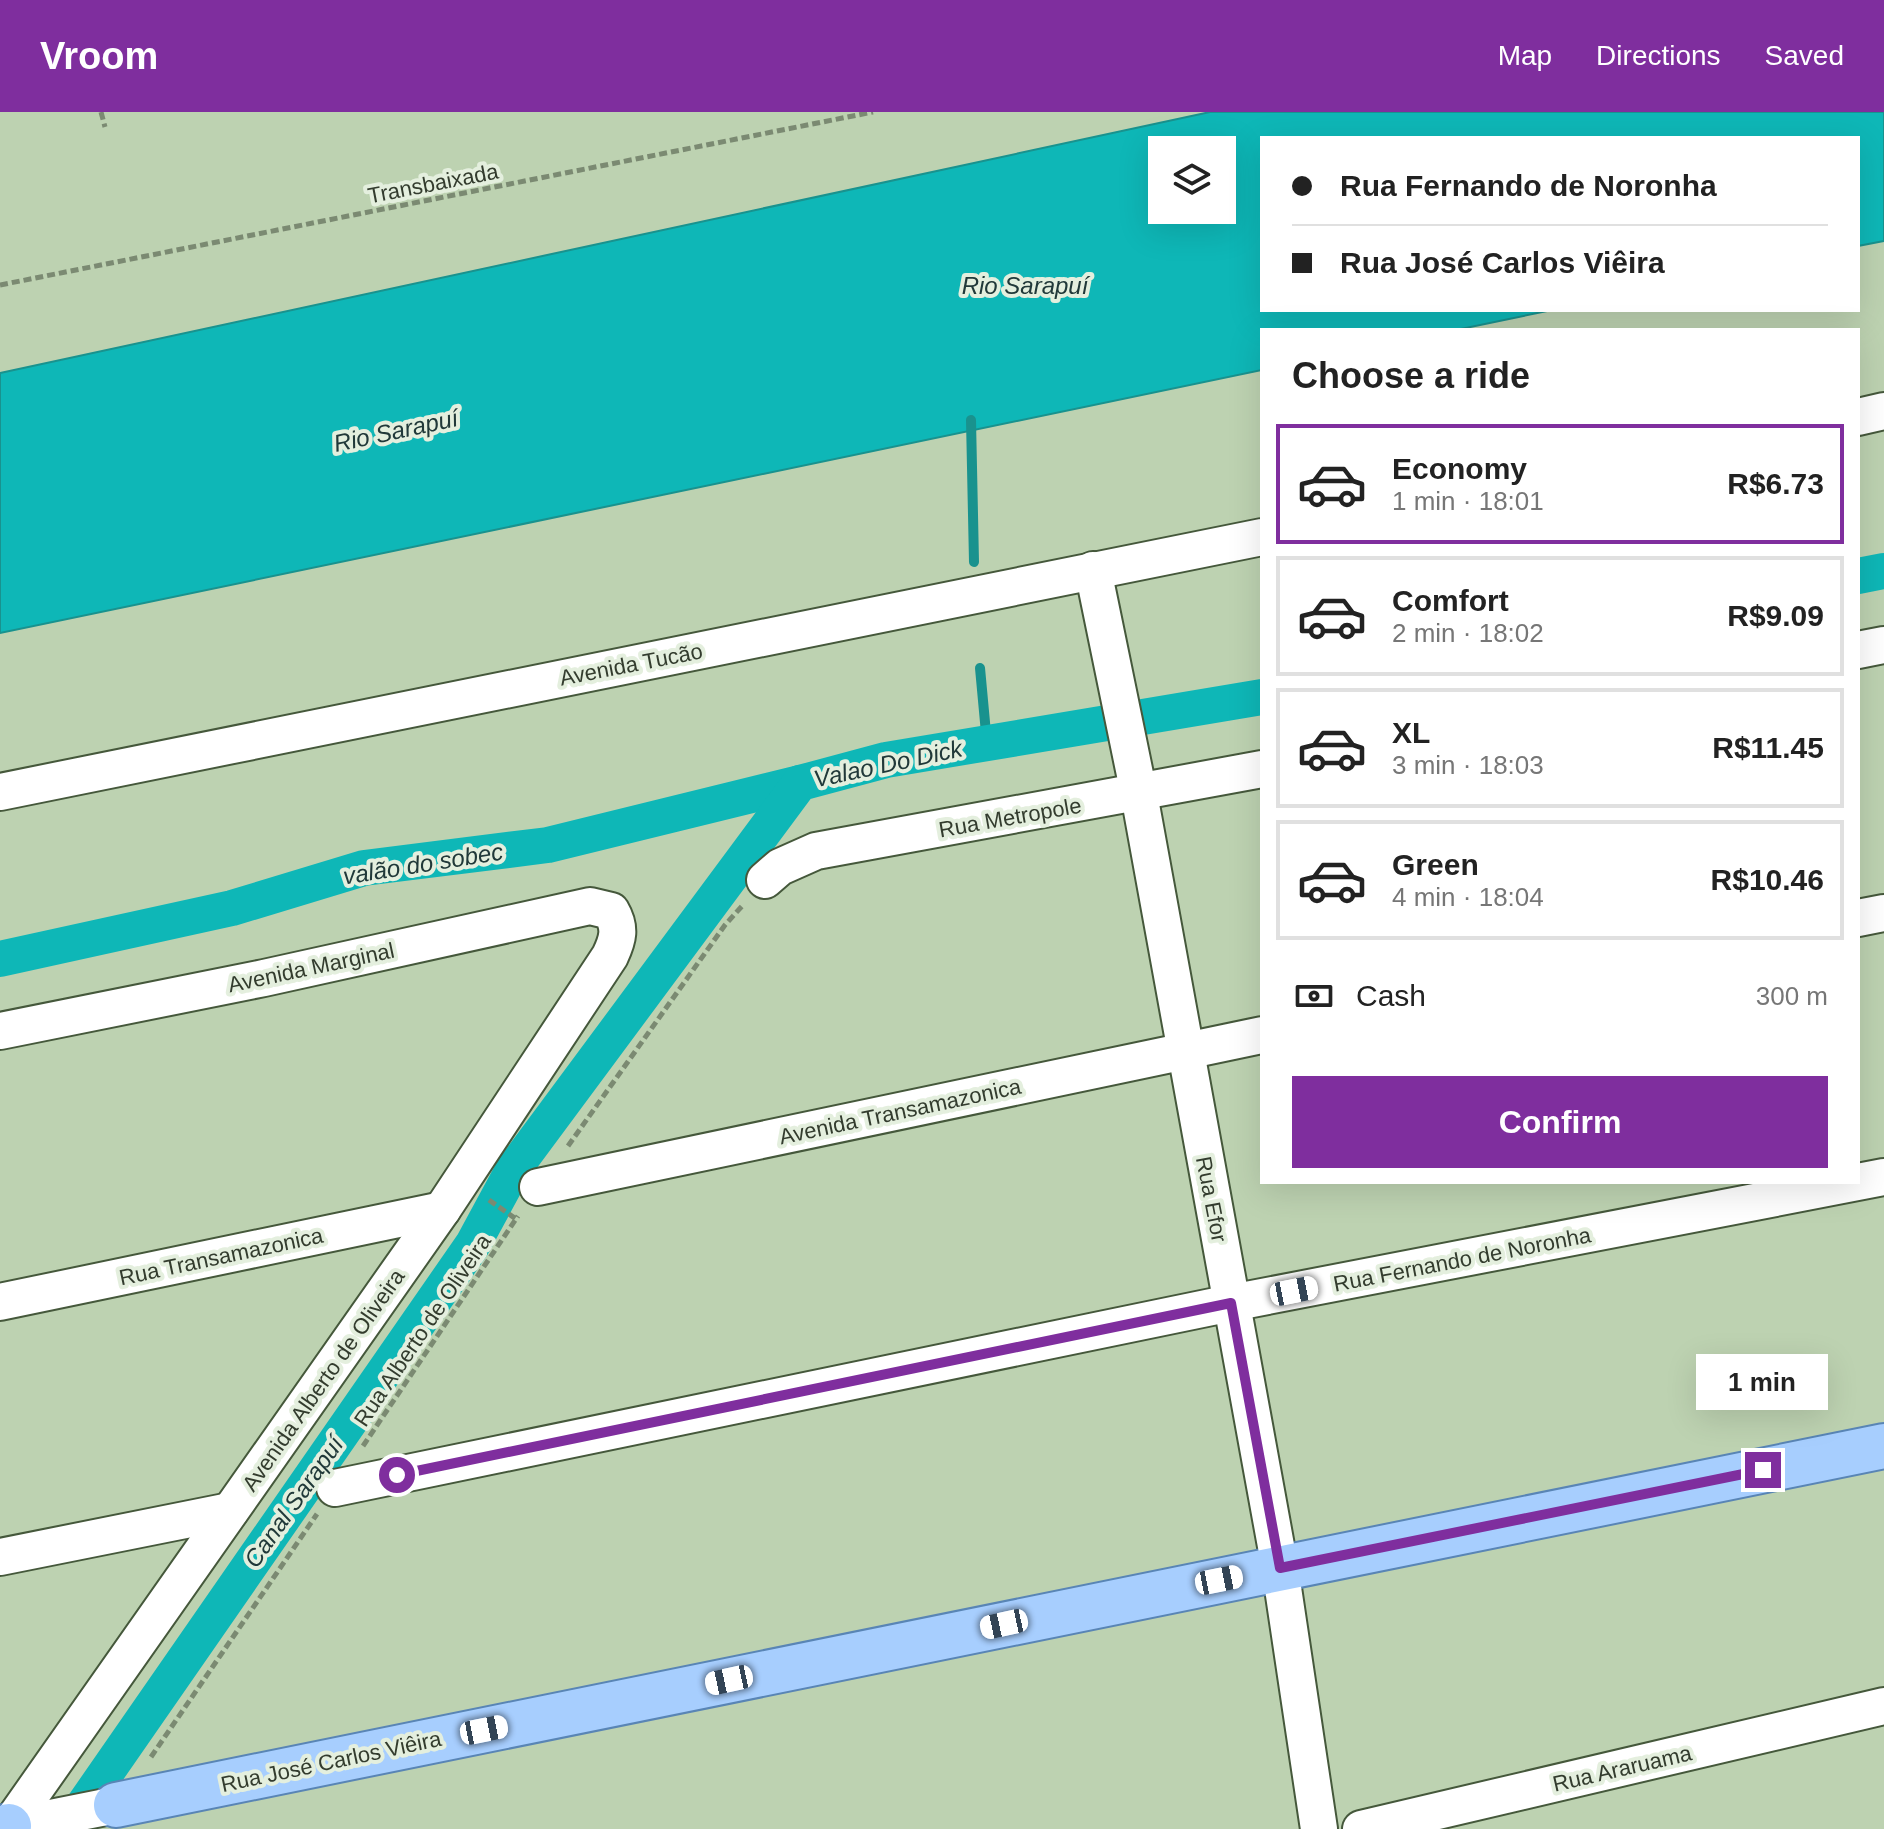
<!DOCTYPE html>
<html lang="en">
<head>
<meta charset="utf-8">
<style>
	:root { --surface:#fff; --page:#f6f6f6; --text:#222; --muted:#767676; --line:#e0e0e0; --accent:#7f2e9e }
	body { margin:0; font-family:Arial,sans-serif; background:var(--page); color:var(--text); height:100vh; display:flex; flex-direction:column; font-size:30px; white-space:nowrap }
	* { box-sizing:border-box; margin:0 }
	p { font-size:26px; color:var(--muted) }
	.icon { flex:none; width:44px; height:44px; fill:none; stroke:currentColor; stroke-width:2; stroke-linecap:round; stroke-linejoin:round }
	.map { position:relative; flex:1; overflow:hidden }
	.details { position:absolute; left:1260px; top:216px; width:600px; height:856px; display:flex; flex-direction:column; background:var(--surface); border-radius:0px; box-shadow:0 8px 32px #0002 }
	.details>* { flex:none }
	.hud { position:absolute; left:1260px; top:24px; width:600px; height:176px; border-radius:0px; box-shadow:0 8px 32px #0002; display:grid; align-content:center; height:176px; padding:0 32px; background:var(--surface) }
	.controls { position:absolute; left:1148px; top:24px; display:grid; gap:16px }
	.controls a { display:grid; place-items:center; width:88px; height:88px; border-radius:0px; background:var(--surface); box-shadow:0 8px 32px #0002; font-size:40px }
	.end { position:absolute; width:36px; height:36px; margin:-18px; border:10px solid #7f2e9e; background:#fff; box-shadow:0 0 0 4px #fff }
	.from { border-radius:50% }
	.bubble { position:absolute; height:56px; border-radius:0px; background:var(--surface); box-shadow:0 8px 32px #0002; font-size:26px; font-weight:800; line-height:56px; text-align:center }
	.car { position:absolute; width:24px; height:48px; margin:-24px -12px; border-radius:10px; box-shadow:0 0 6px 2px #0007; background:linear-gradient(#fff 24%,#345 0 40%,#fff 0 76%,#345 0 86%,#fff 0) }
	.hud b { display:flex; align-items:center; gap:28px; height:76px; font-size:30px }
	.hud b+b { border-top:2px solid var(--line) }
	.hud i { width:20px; height:20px; background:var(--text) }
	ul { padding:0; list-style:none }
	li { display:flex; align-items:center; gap:24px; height:120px; margin:0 16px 12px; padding:0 16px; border:4px solid var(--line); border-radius:0px }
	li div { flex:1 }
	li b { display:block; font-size:30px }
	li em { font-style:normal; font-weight:800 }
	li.on { border-color:var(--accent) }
	li>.icon { width:72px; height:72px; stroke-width:1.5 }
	h2 { padding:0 32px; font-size:36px; line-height:96px }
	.pay { display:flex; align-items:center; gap:20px; height:88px; padding:0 32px; font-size:30px }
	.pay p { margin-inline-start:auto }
	.button { display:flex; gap:16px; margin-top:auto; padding:16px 32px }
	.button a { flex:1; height:92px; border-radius:0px; background:var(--accent); color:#fff; font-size:32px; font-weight:800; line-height:92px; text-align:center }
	header { display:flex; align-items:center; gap:48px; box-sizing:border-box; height:112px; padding:0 40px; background:var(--accent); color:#fff }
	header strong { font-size:38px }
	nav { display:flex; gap:44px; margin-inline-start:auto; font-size:28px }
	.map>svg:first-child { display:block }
</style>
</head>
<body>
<header>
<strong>Vroom</strong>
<nav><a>Map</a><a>Directions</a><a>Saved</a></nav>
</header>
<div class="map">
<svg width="1884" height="1717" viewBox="0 0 1884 1717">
	<rect width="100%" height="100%" fill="#bdd2b1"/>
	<path fill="#0eb7b7" stroke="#19928e" stroke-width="2" fill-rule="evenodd" d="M1210,0H1884V129L1858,134V26H1262V198H1552L1456,218H1262V258L0,521V261ZM1162,38H1222V98H1162Z"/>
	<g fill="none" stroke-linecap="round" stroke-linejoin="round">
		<g stroke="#19928e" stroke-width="10">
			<path d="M971,308L974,450"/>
			<path d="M980,556L987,632"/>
		</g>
		<g stroke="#0eb7b7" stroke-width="36">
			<path d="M1858,464L1884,459"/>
			<path d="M0,847L232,796L364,756L548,733L800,671"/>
			<path d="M67,1717L473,1132L513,1058L800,671L886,648L1262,585"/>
		</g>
		<g stroke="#45583b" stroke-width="40">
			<g id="minor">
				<path d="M1858,305L1884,299"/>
				<path d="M1093,458L1139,682L1280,1456L1319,1717"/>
				<path d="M1858,538L1884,533"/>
				<path d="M0,680L1262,425"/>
				<path d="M765,768L780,755L816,739L1262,657"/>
				<path d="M1858,806L1884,801"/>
				<path d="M0,919L264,866L590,794L611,799C621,816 618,827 610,844L442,1098L9,1714"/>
				<path d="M538,1075L1262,923"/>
				<path d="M0,1190L442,1098"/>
				<path d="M335,1376L1231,1191L1884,1065"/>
				<path d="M0,1445L230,1399"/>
				<path d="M0,1716L116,1693"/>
				<path d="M1361,1717L1884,1594"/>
			</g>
		</g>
		<g stroke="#5985b5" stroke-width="48">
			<g id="major">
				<path d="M116,1693L1884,1334"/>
				<path d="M7,1717L9,1714"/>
			</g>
		</g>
		<g stroke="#7b8a72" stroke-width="5" stroke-dasharray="8 4" stroke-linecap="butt">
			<path d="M101,0L105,15"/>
			<path d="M0,173L873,0"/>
			<path d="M568,1034L725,813L743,793"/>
			<path d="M489,1088L516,1107"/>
			<path d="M363,1334L518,1104"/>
			<path d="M151,1645L317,1402"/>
		</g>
		<use href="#minor" stroke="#fff" stroke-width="36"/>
		<use href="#major" stroke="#a7cefe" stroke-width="44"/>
	</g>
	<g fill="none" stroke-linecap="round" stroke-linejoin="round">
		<path stroke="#7f2e9e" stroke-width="10" d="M397,1363L1231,1191L1280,1456L1763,1358"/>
	</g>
	<g text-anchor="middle" stroke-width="8" stroke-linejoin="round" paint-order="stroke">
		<g font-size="22" fill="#333c2e" stroke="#e4efde">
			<text transform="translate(433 71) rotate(-11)" y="8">Transbaixada</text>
			<text transform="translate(631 552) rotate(-11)" y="8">Avenida Tucão</text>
			<text transform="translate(1010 705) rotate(-10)" y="8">Rua Metropole</text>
			<text transform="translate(311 855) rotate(-12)" y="8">Avenida Marginal</text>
			<text transform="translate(900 999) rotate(-12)" y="8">Avenida Transamazonica</text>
			<text transform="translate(1212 1087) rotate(79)" y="8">Rua Efor</text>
			<text transform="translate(221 1144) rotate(-12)" y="8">Rua Transamazonica</text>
			<text transform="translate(1462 1147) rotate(-11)" y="8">Rua Fernando de Noronha</text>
			<text transform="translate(422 1218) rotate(-56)" y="8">Rua Alberto de Oliveira</text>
			<text transform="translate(323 1268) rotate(-55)" y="8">Avenida Alberto de Oliveira</text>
			<text transform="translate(331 1649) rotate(-12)" y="8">Rua José Carlos Viêira</text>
			<text transform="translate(1622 1656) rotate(-13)" y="8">Rua Araruama</text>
		</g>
		<g font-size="24" font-style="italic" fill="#213939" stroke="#e4efde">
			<text x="1025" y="182">Rio Sarapuí</text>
			<text transform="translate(396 319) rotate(-12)" y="8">Rio Sarapuí</text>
			<text transform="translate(888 652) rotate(-12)" y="8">Valao Do Dick</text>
			<text transform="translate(423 752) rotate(-9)" y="8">valão do sobec</text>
			<text transform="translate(294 1390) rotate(-55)" y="8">Canal Sarapuí</text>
		</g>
	</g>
</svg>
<div class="controls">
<a><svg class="icon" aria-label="layers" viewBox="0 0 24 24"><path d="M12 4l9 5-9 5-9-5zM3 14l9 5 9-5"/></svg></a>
</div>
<i class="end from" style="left:397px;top:1363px"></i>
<i class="end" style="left:1763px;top:1358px"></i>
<div class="bubble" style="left:1696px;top:1242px;width:132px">1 min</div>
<i class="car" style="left:1294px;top:1179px;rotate:79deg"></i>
<i class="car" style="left:1219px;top:1468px;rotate:79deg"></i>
<i class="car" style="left:1004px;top:1512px;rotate:258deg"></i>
<i class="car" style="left:729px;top:1568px;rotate:258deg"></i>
<i class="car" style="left:484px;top:1618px;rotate:79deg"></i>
<div class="hud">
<b><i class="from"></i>Rua Fernando de Noronha</b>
<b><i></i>Rua José Carlos Viêira</b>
</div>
<section class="details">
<h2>Choose a ride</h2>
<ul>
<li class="on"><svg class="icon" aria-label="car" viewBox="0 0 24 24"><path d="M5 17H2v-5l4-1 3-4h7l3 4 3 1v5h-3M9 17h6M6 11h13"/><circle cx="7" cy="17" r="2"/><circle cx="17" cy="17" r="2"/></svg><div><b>Economy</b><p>1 min · 18:01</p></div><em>R$6.73</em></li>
<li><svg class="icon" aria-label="car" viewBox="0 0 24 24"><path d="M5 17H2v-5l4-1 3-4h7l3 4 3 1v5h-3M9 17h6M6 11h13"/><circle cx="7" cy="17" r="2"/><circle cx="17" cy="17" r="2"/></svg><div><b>Comfort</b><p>2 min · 18:02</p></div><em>R$9.09</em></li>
<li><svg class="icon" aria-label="car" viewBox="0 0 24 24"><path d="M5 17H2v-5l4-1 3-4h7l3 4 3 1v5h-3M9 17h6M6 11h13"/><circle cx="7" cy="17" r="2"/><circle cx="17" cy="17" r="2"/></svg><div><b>XL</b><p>3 min · 18:03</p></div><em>R$11.45</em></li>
<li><svg class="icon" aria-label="car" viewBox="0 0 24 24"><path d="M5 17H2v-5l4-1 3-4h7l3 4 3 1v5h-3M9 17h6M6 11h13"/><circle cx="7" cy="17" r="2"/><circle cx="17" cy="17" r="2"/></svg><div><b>Green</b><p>4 min · 18:04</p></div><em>R$10.46</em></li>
</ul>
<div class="pay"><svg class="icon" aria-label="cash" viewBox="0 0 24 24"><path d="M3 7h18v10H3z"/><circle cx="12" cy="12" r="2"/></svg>Cash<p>300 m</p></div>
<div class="button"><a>Confirm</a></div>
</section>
</div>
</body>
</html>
